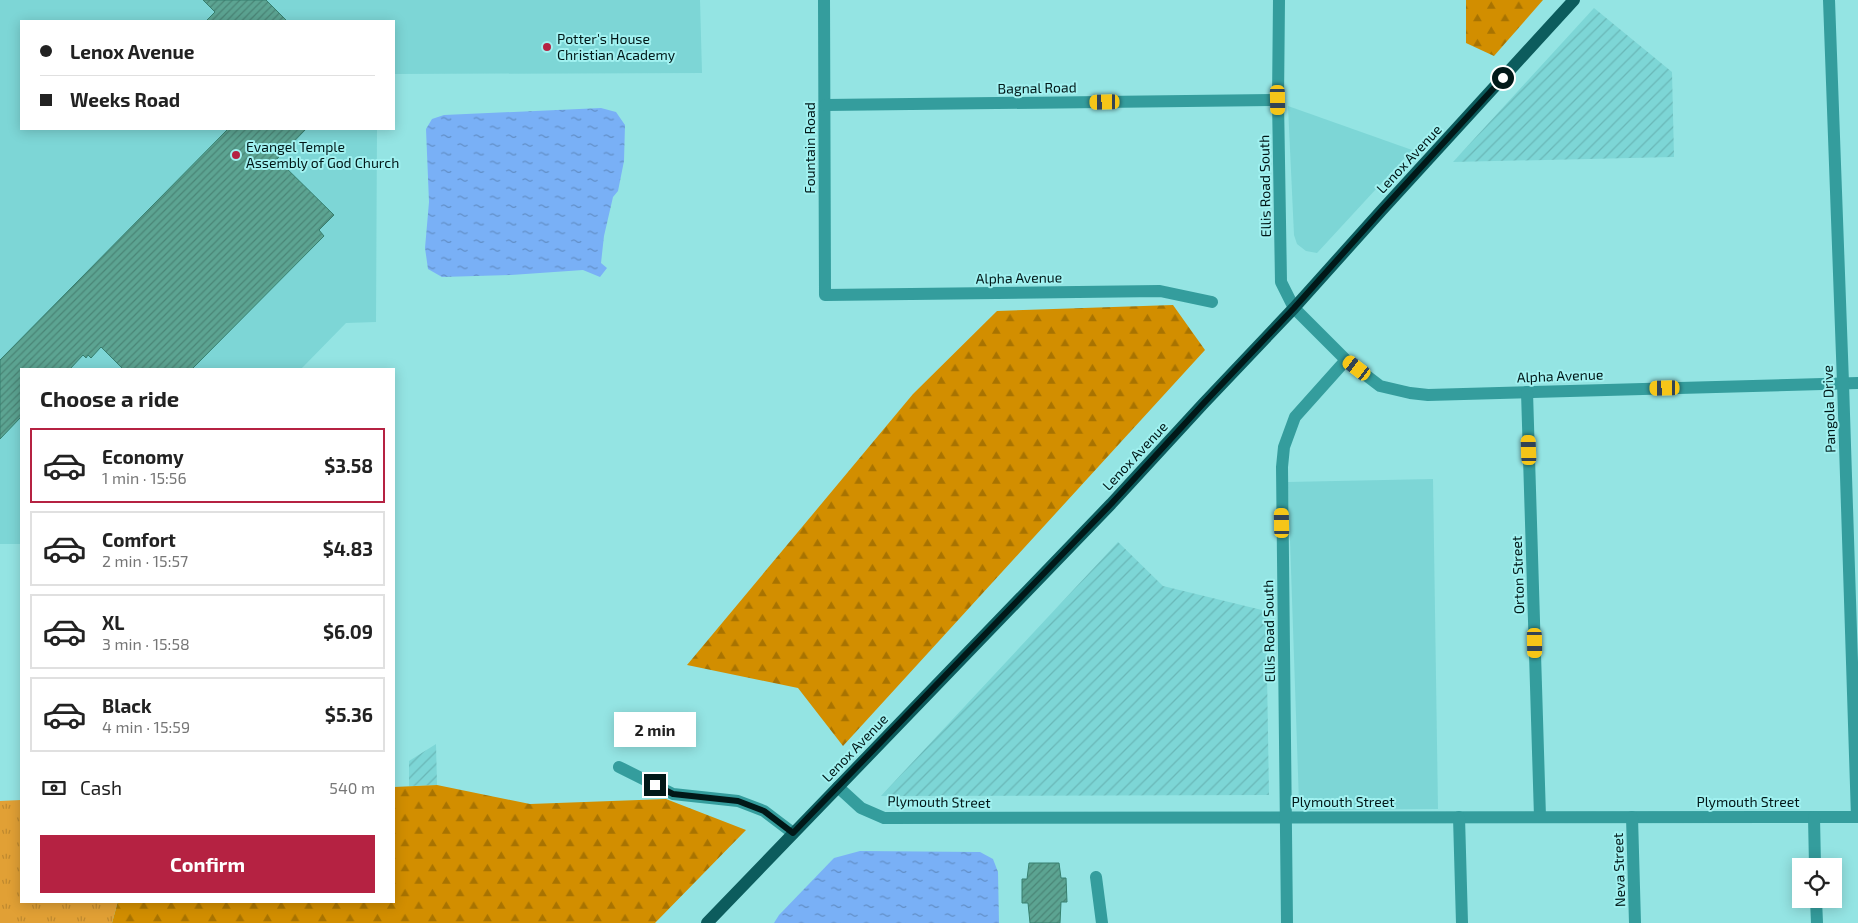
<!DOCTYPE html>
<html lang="en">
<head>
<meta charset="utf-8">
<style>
	:root { --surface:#fff; --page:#f6f6f6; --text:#222; --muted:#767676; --line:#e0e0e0; --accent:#b52242 }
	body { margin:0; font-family:"Exo 2",sans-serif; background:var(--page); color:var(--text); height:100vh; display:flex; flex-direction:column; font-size:19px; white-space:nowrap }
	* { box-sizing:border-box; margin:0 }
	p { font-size:16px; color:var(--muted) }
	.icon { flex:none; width:28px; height:28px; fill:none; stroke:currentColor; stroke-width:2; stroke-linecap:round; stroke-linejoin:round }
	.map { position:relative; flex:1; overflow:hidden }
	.drawer { position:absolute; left:20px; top:368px; width:375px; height:535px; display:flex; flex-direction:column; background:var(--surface); border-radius:0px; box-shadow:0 2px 12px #0003 }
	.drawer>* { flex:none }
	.top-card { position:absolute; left:20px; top:20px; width:375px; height:110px; border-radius:0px; box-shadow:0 2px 12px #0003; display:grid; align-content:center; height:110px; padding:0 20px; background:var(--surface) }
	.tools { position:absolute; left:1792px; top:858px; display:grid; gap:10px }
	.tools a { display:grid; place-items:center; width:50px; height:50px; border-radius:0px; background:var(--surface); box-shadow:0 2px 12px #0003; font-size:25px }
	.end { position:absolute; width:22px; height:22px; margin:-11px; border:6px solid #011818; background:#fff; box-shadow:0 0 0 2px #fff }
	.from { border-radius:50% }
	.bubble { position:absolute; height:35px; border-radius:0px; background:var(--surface); box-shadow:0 2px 12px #0003; font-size:16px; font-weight:700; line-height:35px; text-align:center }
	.car { position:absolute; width:15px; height:30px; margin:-15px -8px; border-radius:6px; box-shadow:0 0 4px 1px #0007; background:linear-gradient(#f5c518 24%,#345 0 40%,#f5c518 0 76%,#345 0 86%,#f5c518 0) }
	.top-card b { display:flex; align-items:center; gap:18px; height:48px; font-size:19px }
	.top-card b+b { border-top:1px solid var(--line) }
	.top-card i { width:12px; height:12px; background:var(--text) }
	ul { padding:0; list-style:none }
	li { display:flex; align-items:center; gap:15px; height:75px; margin:0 10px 8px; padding:0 10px; border:2px solid var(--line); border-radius:0px }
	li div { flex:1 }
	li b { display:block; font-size:19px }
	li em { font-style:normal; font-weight:700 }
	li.current { border-color:var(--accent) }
	li>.icon { width:45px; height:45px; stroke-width:1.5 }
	h2 { padding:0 20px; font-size:22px; line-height:60px }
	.pay { display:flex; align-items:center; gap:12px; height:55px; padding:0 20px; font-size:19px }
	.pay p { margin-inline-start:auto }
	.button { display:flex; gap:10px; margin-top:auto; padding:10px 20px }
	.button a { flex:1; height:58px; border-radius:0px; background:var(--accent); color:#fff; font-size:20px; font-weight:700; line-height:58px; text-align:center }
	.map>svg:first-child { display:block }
</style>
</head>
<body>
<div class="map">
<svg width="1858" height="923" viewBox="0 0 1858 923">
	<defs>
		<pattern id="industrial-furrows" width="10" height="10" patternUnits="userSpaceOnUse" patternTransform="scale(1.25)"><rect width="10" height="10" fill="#7dd6d6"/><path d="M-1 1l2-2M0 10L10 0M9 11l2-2" fill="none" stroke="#6ab7b7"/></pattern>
		<pattern id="grass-tufts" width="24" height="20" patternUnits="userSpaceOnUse" patternTransform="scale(1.25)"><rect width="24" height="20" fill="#e1a035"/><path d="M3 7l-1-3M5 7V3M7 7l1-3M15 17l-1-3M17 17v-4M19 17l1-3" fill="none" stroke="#bf892e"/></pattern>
		<pattern id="forest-firs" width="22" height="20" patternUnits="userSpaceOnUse" patternTransform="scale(1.25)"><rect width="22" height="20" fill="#d28e00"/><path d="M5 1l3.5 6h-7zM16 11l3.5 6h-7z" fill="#a87301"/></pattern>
		<pattern id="water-ripples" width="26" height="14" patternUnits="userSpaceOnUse" patternTransform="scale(1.25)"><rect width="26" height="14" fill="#79b0f6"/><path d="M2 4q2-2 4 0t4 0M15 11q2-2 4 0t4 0" fill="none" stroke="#618ec6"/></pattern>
		<pattern id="building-hatch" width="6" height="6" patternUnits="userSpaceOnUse" patternTransform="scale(1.25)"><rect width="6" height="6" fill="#5ca492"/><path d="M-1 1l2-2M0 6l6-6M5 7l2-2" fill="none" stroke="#4a8576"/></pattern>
	</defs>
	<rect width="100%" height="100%" fill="#94e4e3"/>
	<g fill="#7dd6d6">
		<path d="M0,0H700L702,73L394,74V21H21V129H377L376,322L346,323L301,369H21V544H0Z"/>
		<path d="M1288,106L1412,150L1317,253L1306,251L1297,244L1294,235Z"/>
		<path d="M1433,479L1438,809L1305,810L1299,803L1288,482Z"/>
	</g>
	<g fill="url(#industrial-furrows)">
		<path d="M1594,8L1672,72L1674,157L1453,162Z"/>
		<path d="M1118,542L1163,586L1266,611L1269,795L881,796Z"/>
		<path d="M436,744L437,785L409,786V761Z"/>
	</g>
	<path fill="url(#grass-tufts)" d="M21,800V901H118L112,923H0V801Z"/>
	<g fill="url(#forest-firs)">
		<path d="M1466,0H1543L1494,56L1466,43Z"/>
		<path d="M1173,305L1205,350L843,746L798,688L687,665L913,394L997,311Z"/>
		<path d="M437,785L530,804L666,799L746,830L655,923H112L118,901H394V787Z"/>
	</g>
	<g fill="url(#water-ripples)">
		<path d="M601,108L616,112L625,125L624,161L618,191L613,197L604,236L601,263L607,268L600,277L583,270L511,275L442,277L428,269L425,248L429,202L426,129L432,119L444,115Z"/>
		<path d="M860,851L980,852L993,859L998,872L999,923H774L779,915L834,858Z"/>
	</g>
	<g fill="url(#building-hatch)" stroke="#367f6e">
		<path d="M203,0H266L287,21H206L215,12Z"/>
		<path d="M228,129H306L277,159L334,215L319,230L324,236L192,369H123L101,347L91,358L88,355L86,358L83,355L70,369H21V417L0,439V360Z"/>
		<path d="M1029,863H1059L1061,878H1066L1067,902H1061L1060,923H1030L1028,903H1022V879H1027Z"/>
	</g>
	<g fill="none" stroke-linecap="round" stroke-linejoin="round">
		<g stroke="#349d9d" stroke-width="12">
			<path d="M824,0L825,295L1160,291L1212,302"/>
			<path d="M1279,0L1278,100L1281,282L1294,308L1346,360L1380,386L1410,393L1428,395L1858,383"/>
			<path d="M1829,0L1843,383L1857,817"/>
			<path d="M825,105L1278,100"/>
			<path d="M1527,392L1540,817"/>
			<path d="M619,767L673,794L738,801L764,811L793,833"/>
			<path d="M838,787L861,808L884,818L1858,817"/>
			<path d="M1459,817L1462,923"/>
			<path d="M1632,817L1635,923"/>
			<path d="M1814,817L1815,866"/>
			<path d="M1096,877L1102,923"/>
			<path d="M1816,899L1817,923"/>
			<path d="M1287,923L1282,467L1284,447L1295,417L1346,360"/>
		</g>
		<path stroke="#0c5c5d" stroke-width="12" d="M707,923L1111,504L1203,404L1294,308L1381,211L1574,0"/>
	</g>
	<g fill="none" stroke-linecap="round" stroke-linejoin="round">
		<path stroke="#011818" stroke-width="6" d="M655,785L673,794L738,801L764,811L793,833L1111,504L1203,404L1294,308L1381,211L1503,78"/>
	</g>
	<g fill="#b52242" stroke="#a1f1f0" stroke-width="2">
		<circle cx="547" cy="47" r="5"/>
		<circle cx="236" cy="155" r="5"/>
	</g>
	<g text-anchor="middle" stroke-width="4" stroke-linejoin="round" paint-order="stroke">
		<g font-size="14" fill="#011818" stroke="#a1f1f0" text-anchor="start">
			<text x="557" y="44">Potter's House<tspan x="557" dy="16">Christian Academy</tspan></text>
			<text x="246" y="152">Evangel Temple<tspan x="246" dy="16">Assembly of God Church</tspan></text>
		</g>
		<g font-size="14" fill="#011818" stroke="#a1f1f0">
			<text transform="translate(1037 88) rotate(-1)" y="5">Bagnal Road</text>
			<text transform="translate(810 148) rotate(-90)" y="5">Fountain Road</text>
			<text transform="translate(1409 159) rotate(-47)" y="5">Lenox Avenue</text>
			<text transform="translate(1265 186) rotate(-91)" y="5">Ellis Road South</text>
			<text transform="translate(1019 278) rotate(-1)" y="5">Alpha Avenue</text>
			<text transform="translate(1560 376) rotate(-2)" y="5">Alpha Avenue</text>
			<text transform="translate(1829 409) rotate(-92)" y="5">Pangola Drive</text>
			<text transform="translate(1135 456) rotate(-47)" y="5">Lenox Avenue</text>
			<text transform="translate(1518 575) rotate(-92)" y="5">Orton Street</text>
			<text transform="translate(1269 631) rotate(-91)" y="5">Ellis Road South</text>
			<text transform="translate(855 748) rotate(-46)" y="5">Lenox Avenue</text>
			<text transform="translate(939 802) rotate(1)" y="5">Plymouth Street</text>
			<text x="1343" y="807">Plymouth Street</text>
			<text x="1748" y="807">Plymouth Street</text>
			<text transform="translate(1619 870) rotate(-92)" y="5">Neva Street</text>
		</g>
	</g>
</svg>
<div class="tools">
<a><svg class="icon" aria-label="locate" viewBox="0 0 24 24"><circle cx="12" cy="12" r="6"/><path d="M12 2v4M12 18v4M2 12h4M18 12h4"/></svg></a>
</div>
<i class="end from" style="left:1503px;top:78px"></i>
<i class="end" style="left:655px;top:785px"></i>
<div class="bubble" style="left:614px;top:712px;width:82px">2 min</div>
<i class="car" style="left:1278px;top:100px;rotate:179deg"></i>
<i class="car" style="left:1105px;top:102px;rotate:269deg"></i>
<i class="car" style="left:1357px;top:368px;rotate:307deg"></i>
<i class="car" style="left:1665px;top:388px;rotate:269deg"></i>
<i class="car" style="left:1529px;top:450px;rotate:358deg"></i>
<i class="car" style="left:1282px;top:523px;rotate:359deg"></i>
<i class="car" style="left:1535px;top:643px;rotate:179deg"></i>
<div class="top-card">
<b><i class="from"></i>Lenox Avenue</b>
<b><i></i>Weeks Road</b>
</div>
<section class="drawer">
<h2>Choose a ride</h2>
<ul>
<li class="current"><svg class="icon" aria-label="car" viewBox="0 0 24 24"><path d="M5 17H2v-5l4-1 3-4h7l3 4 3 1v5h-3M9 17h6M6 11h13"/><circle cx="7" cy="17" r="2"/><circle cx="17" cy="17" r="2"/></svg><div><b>Economy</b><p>1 min · 15:56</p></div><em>$3.58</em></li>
<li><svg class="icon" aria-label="car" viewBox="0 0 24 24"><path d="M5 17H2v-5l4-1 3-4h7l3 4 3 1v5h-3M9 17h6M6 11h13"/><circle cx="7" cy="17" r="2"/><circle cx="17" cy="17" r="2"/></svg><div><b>Comfort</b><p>2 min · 15:57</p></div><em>$4.83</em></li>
<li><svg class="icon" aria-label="car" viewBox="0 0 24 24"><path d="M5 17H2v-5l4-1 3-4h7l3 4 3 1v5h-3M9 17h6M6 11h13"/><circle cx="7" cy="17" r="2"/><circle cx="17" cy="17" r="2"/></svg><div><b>XL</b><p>3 min · 15:58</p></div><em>$6.09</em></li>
<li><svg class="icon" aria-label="car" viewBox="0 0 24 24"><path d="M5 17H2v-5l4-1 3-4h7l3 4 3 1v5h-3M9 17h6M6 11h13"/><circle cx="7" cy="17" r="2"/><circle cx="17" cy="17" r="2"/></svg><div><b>Black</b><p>4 min · 15:59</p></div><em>$5.36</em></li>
</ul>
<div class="pay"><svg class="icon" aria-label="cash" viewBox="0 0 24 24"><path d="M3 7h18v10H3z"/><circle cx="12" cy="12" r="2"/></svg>Cash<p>540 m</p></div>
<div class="button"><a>Confirm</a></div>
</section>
</div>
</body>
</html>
